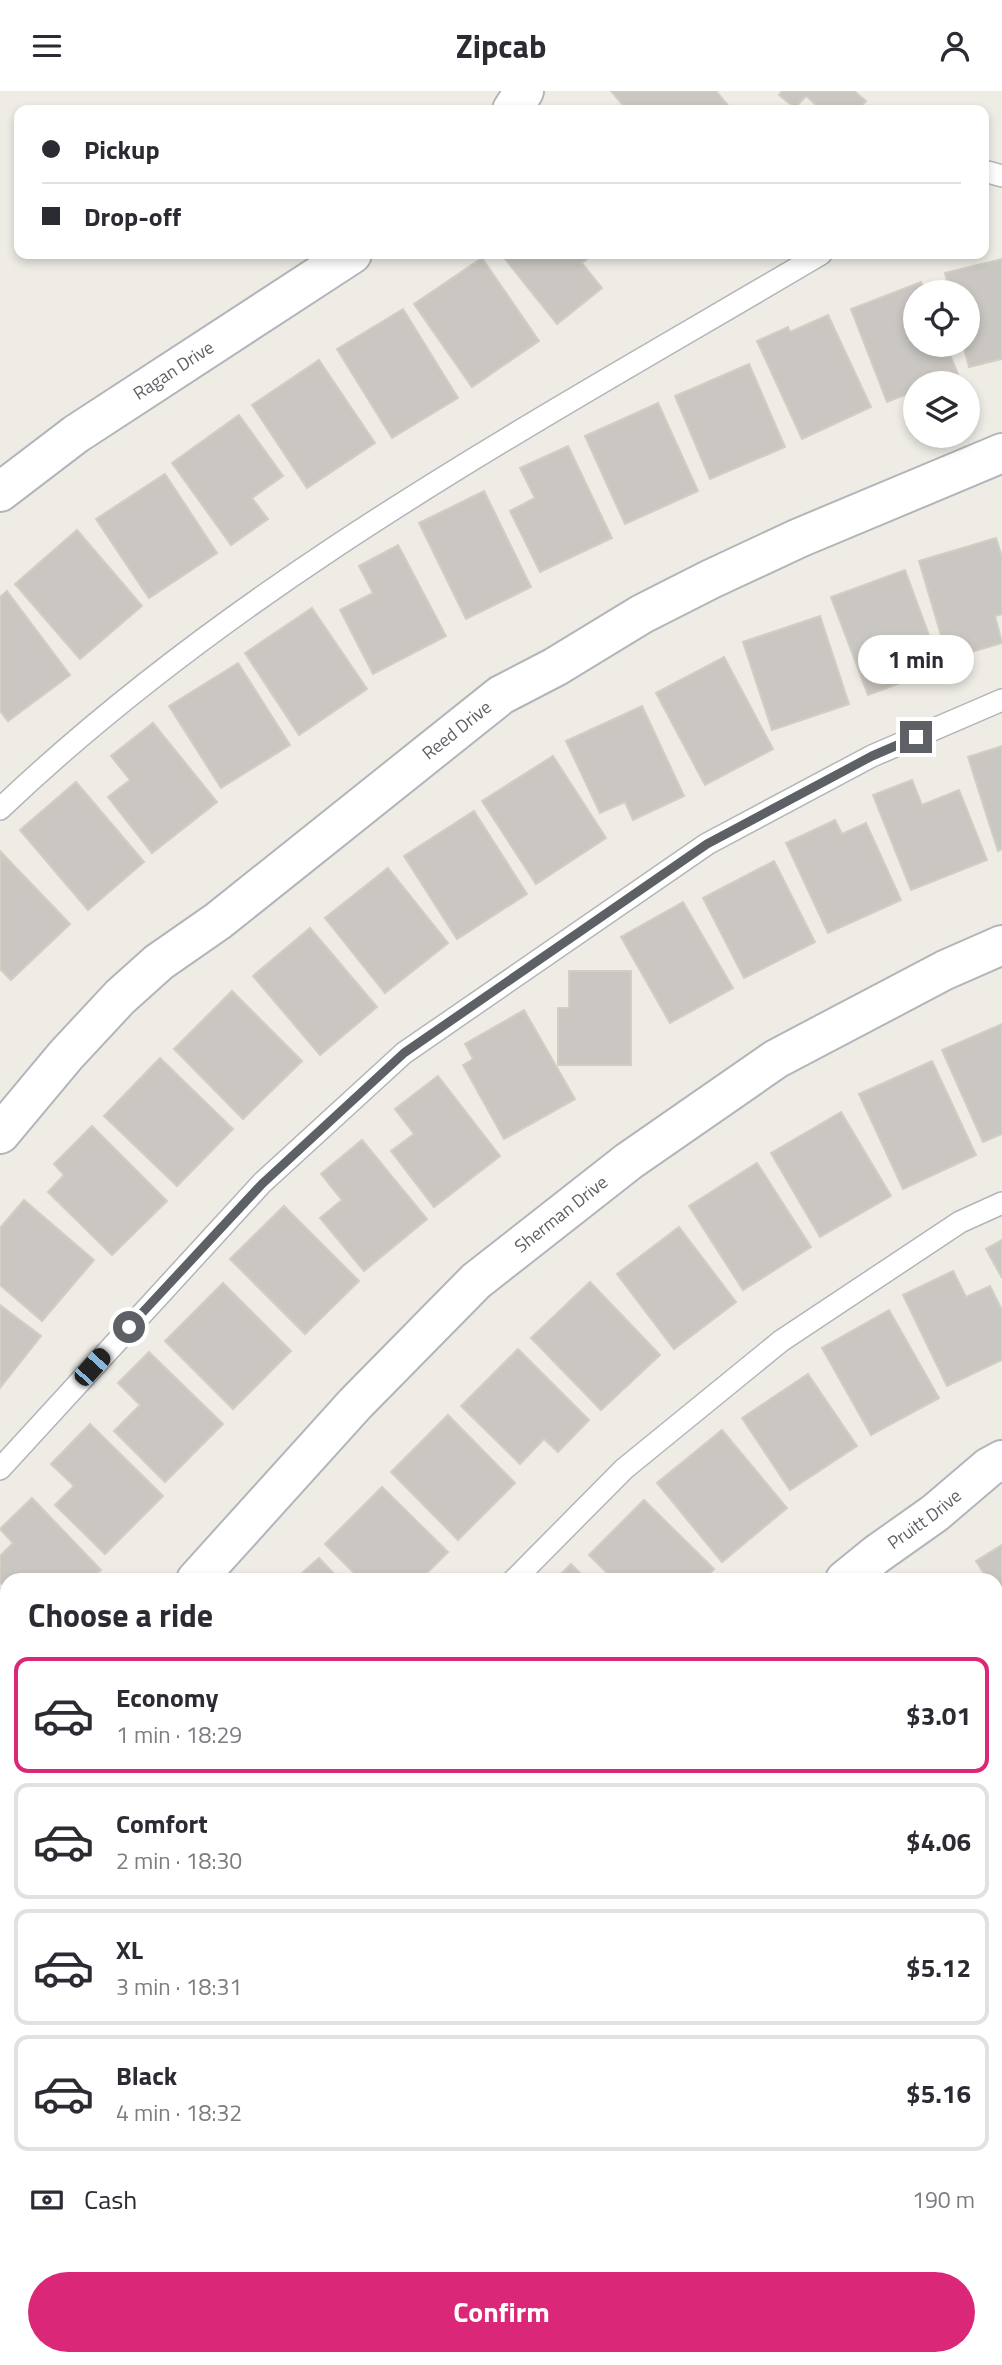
<!DOCTYPE html>
<html lang="en">
<head>
<meta charset="utf-8">
<style>
	:root { --surface:#fff; --page:#f2f2f3; --text:#2b2b33; --muted:#7c7c81; --line:#e1e1e2; --accent:#db2777 }
	body { margin:0; font-family:"Titillium Web",sans-serif; background:var(--page); color:var(--text); height:100vh; display:flex; flex-direction:column; font-size:26px; white-space:nowrap }
	* { box-sizing:border-box; margin:0 }
	p { font-size:23px; color:var(--muted) }
	.icon { flex:none; width:38px; height:38px; fill:none; stroke:currentColor; stroke-width:2; stroke-linecap:round; stroke-linejoin:round }
	.map { position:relative; flex:1; overflow:hidden }
	.sheet { position:absolute; left:0px; top:1482px; width:1003px; height:793px; display:flex; flex-direction:column; background:var(--surface); border-radius:21px 21px 0 0; box-shadow:0 4px 10px #0003 }
	.sheet>* { flex:none }
	.hud { position:absolute; left:14px; top:14px; width:975px; height:154px; border-radius:14px; box-shadow:0 4px 10px #0003; display:grid; align-content:center; height:154px; padding:0 28px; background:var(--surface) }
	.fabs { position:absolute; left:903px; top:189px; display:grid; gap:14px }
	.fabs a { display:grid; place-items:center; width:77px; height:77px; border-radius:50%; background:var(--surface); box-shadow:0 4px 10px #0003; font-size:35px }
	.end { position:absolute; width:32px; height:32px; margin:-16px; border:9px solid #5d6065; background:#fff; box-shadow:0 0 0 4px #fff }
	.from { border-radius:50% }
	.bubble { position:absolute; height:49px; border-radius:24px; background:var(--surface); box-shadow:0 4px 10px #0003; font-size:23px; font-weight:700; line-height:49px; text-align:center }
	.car { position:absolute; width:21px; height:42px; margin:-21px -10px; border-radius:9px; box-shadow:0 0 5px 2px #0007; background:linear-gradient(#222 24%,#8ab4d8 0 40%,#222 0 76%,#8ab4d8 0 86%,#222 0) }
	.hud b { display:flex; align-items:center; gap:24px; height:66px; font-size:26px }
	.hud b+b { border-top:2px solid var(--line) }
	.hud i { width:18px; height:18px; background:var(--text) }
	ul { padding:0; list-style:none }
	li { display:flex; align-items:center; gap:21px; height:116px; margin:0 14px 10px; padding:0 14px; border:4px solid var(--line); border-radius:14px }
	li div { flex:1 }
	li b { display:block; font-size:26px }
	li em { font-style:normal; font-weight:700 }
	li.current { border-color:var(--accent) }
	li>.icon { width:63px; height:63px; stroke-width:1.5 }
	h2 { padding:0 28px; font-size:32px; line-height:84px }
	.pay { display:flex; align-items:center; gap:18px; height:77px; padding:0 28px; font-size:26px }
	.pay p { margin-inline-start:auto }
	.cta { display:flex; gap:14px; margin-top:auto; padding:14px 28px }
	.cta a { flex:1; height:80px; border-radius:42px; background:var(--accent); color:#fff; font-size:28px; font-weight:700; line-height:80px; text-align:center }
	header { display:flex; justify-content:space-between; align-items:center; height:91px; padding:0 28px; background:var(--surface); font-size:32px; font-weight:700 }
	.map>svg:first-child { display:block }
</style>
</head>
<body>
<header><svg class="icon" aria-label="menu" viewBox="0 0 24 24"><path d="M4 6h16M4 12h16M4 18h16"/></svg>Zipcab<svg class="icon" aria-label="person" viewBox="0 0 24 24"><circle cx="12" cy="8" r="4"/><path d="M4 21q1-7 8-7t8 7"/></svg></header>
<div class="map">
<svg width="1002" height="2274" viewBox="0 0 1002 2274">
	<rect width="100%" height="100%" fill="#eeece5"/>
	<g fill="#cac7c2" stroke="#d3cec3" stroke-width="2">
		<path d="M611,0H716L731,18L627,19Z"/>
		<path d="M782,0H854L866,10L858,19H822L806,5L795,17L779,4Z"/>
		<path d="M501,163H594L582,172L602,197L557,233Z"/>
		<path d="M482,167L539,250L472,296L414,213Z"/>
		<path d="M1002,168V268L969,276L963,254H968V201H950L945,182Z"/>
		<path d="M921,191L925,201H915V254H946L958,283L935,292H915V300L887,311L851,218Z"/>
		<path d="M403,218L458,307L392,347L337,258Z"/>
		<path d="M828,224L871,316L802,348L757,250L788,236L790,241Z"/>
		<path d="M319,269L375,352L307,397L252,314Z"/>
		<path d="M749,273L785,356L710,388L675,305Z"/>
		<path d="M658,312L698,400L625,433L585,345Z"/>
		<path d="M239,324L283,385L252,407L268,428L231,454L172,372Z"/>
		<path d="M568,355L612,447L540,481L510,420L535,407L520,377Z"/>
		<path d="M165,383L217,462L149,507L96,428Z"/>
		<path d="M484,400L531,496L466,528L419,432Z"/>
		<path d="M77,439L142,515L80,568L15,493Z"/>
		<path d="M996,447L1002,466V523L995,525L1002,552L948,568L919,470Z"/>
		<path d="M398,454L446,545L373,583L340,519L373,502L359,475Z"/>
		<path d="M905,479L941,577L868,604L831,506Z"/>
		<path d="M7,500L70,584L8,630L0,620V506Z"/>
		<path d="M312,517L367,598L299,644L245,562Z"/>
		<path d="M820,525L849,613L772,639L743,551Z"/>
		<path d="M724,566L773,658L705,694L656,602Z"/>
		<path d="M238,572L290,654L221,697L169,615Z"/>
		<path d="M642,615L684,705L633,729L625,711L600,722L566,650Z"/>
		<path d="M153,632L217,711L152,762L108,706L130,689L111,665Z"/>
		<path d="M1002,655V758L998,760L968,666Z"/>
		<path d="M553,665L606,747L536,793L482,710Z"/>
		<path d="M912,689L922,714L959,699L987,769L911,799L873,704Z"/>
		<path d="M76,691L144,771L88,819L20,739Z"/>
		<path d="M474,720L527,803L457,848L404,765Z"/>
		<path d="M835,729L842,743L866,732L901,809L828,842L786,752Z"/>
		<path d="M0,760L70,833L11,889L0,878Z"/>
		<path d="M774,770L815,851L744,887L703,807Z"/>
		<path d="M388,777L448,852L385,902L325,827Z"/>
		<path d="M683,811L733,897L670,932L621,846Z"/>
		<path d="M310,837L377,916L320,964L253,885Z"/>
		<path d="M569,880H631V974H558V917H569Z"/>
		<path d="M232,900L302,970L243,1028L174,958Z"/>
		<path d="M524,919L575,1008L504,1048L463,974L473,968L465,953Z"/>
		<path d="M1002,933V1043L983,1051L942,959Z"/>
		<path d="M160,967L233,1038L177,1095L104,1025Z"/>
		<path d="M932,970L976,1064L903,1098L859,1003Z"/>
		<path d="M438,985L500,1065L434,1116L391,1060L414,1043L395,1018Z"/>
		<path d="M841,1021L891,1105L820,1146L771,1062Z"/>
		<path d="M92,1035L167,1110L112,1164L48,1101L64,1084L54,1073Z"/>
		<path d="M362,1049L427,1128L364,1180L320,1127L342,1109L321,1083Z"/>
		<path d="M757,1072L811,1156L743,1199L689,1115Z"/>
		<path d="M24,1109L94,1169L42,1230L0,1194V1137Z"/>
		<path d="M284,1115L359,1190L305,1243L230,1168Z"/>
		<path d="M679,1136L736,1211L674,1258L617,1183Z"/>
		<path d="M1002,1149V1187L986,1158Z"/>
		<path d="M953,1180L966,1206L990,1195L1002,1219V1269L947,1295L903,1204Z"/>
		<path d="M590,1191L660,1264L601,1319L531,1247Z"/>
		<path d="M223,1192L291,1260L233,1318L165,1250Z"/>
		<path d="M0,1214L41,1245L0,1297Z"/>
		<path d="M889,1219L939,1307L871,1344L822,1257Z"/>
		<path d="M518,1258L589,1329L558,1361L544,1348L520,1373L461,1315Z"/>
		<path d="M149,1261L223,1333L165,1391L114,1340L140,1314L118,1292Z"/>
		<path d="M808,1283L857,1355L790,1399L742,1327Z"/>
		<path d="M448,1324L515,1392L458,1449L391,1381Z"/>
		<path d="M90,1333L163,1405L105,1463L55,1414L74,1395L51,1373Z"/>
		<path d="M722,1339L787,1417L722,1471L657,1392Z"/>
		<path d="M382,1396L448,1461L420,1489H361L325,1453Z"/>
		<path d="M32,1407L101,1479L90,1489H7V1498L0,1491V1465L13,1452L0,1438Z"/>
		<path d="M644,1409L714,1478L703,1489H614L589,1464Z"/>
		<path d="M1002,1454V1513L996,1503V1489H988L976,1470Z"/>
		<path d="M319,1467L340,1489H294Z"/>
		<path d="M571,1473L587,1489H555Z"/>
		<path d="M0,1514L7,1521V1556L0,1563Z"/>
		<path d="M996,1533L1002,1542V1572L996,1577Z"/>
		<path d="M1002,1703V1821L1001,1822L996,1814V1708Z"/>
		<path d="M0,1830L7,1836V1937L0,1931Z"/>
		<path d="M220,2268H233L239,2274H214Z"/>
		<path d="M248,2268H362L357,2274H256Z"/>
		<path d="M516,2268H613L607,2274H511Z"/>
	</g>
	<g fill="none" stroke-linecap="round" stroke-linejoin="round">
		<g stroke="#b2b5b9" stroke-width="24">
			<g id="lane">
				<path d="M984,80L1002,85"/>
				<path d="M0,718C240,489 537,331 821,163"/>
				<path d="M0,1378L262,1092L404,962L707,753L872,665L1002,609"/>
				<path d="M514,1489L624,1378L781,1250L960,1131L1002,1112"/>
				<path d="M996,1651L1002,1646"/>
				<path d="M0,2058L7,2051"/>
				<path d="M410,2274L415,2268"/>
			</g>
		</g>
		<g stroke="#b2b5b9" stroke-width="42">
			<g id="street">
				<path d="M512,19L524,0"/>
				<path id="s1" d="M0,401L76,343L352,163"/>
				<path id="s2" d="M0,1043L66,964L120,906L159,871L218,830L501,604L555,576L642,523L711,488L799,447L1002,362"/>
				<path id="s3" d="M196,1489L355,1313L476,1190L629,1070L776,968L945,879L1002,854"/>
				<path id="s4" d="M845,1489L877,1463L935,1422L989,1376L1002,1369"/>
				<path d="M0,1706L7,1698"/>
				<path d="M996,1938L1002,1931"/>
				<path d="M107,2274L117,2268"/>
				<path d="M705,2274L710,2268"/>
			</g>
		</g>
		<g stroke="#b4b7bc" stroke-width="42">
			<g id="secondary">
				<path d="M996,1998L1002,1991"/>
				<path d="M996,2086L1002,2078"/>
				<path d="M763,2274L768,2268"/>
				<path d="M837,2274L842,2268"/>
			</g>
		</g>
		<g stroke="#9cc5a7" stroke-width="4.5" stroke-dasharray="7 3.5" stroke-linecap="butt">
			<path d="M996,2179L1002,2172"/>
			<path d="M940,2274L942,2268"/>
		</g>
		<use href="#lane" stroke="#fff" stroke-width="21"/>
		<use href="#street" stroke="#fff" stroke-width="38"/>
		<use href="#secondary" stroke="#fff" stroke-width="38"/>
	</g>
	<g fill="none" stroke-linecap="round" stroke-linejoin="round">
		<path stroke="#5d6065" stroke-width="9" d="M129,1236L262,1093L404,962L707,753L872,665L916,646"/>
	</g>
	<g text-anchor="middle" stroke-width="7" stroke-linejoin="round" paint-order="stroke">
		<g font-size="18" fill="#5d6065" stroke="#fff">
			<text dy="6" stroke="none"><textPath href="#s1" startOffset="212">Ragan Drive</textPath></text>
			<text dy="6" stroke="none"><textPath href="#s2" startOffset="612">Reed Drive</textPath></text>
			<text dy="6" stroke="none"><textPath href="#s3" startOffset="518">Sherman Drive</textPath></text>
			<text dy="6" stroke="none"><textPath href="#s4" startOffset="100">Pruitt Drive</textPath></text>
		</g>
	</g>
</svg>
<div class="fabs">
<a><svg class="icon" aria-label="locate" viewBox="0 0 24 24"><circle cx="12" cy="12" r="6"/><path d="M12 2v4M12 18v4M2 12h4M18 12h4"/></svg></a>
<a><svg class="icon" aria-label="layers" viewBox="0 0 24 24"><path d="M12 4l9 5-9 5-9-5zM3 14l9 5 9-5"/></svg></a>
</div>
<i class="end from" style="left:129px;top:1236px"></i>
<i class="end" style="left:916px;top:646px"></i>
<div class="bubble" style="left:858px;top:544px;width:116px">1 min</div>
<i class="car" style="left:92px;top:1276px;rotate:42deg"></i>
<div class="hud">
<b><i class="from"></i>Pickup</b>
<b><i></i>Drop-off</b>
</div>
<section class="sheet">
<h2>Choose a ride</h2>
<ul>
<li class="current"><svg class="icon" aria-label="car" viewBox="0 0 24 24"><path d="M5 17H2v-5l4-1 3-4h7l3 4 3 1v5h-3M9 17h6M6 11h13"/><circle cx="7" cy="17" r="2"/><circle cx="17" cy="17" r="2"/></svg><div><b>Economy</b><p>1 min · 18:29</p></div><em>$3.01</em></li>
<li><svg class="icon" aria-label="car" viewBox="0 0 24 24"><path d="M5 17H2v-5l4-1 3-4h7l3 4 3 1v5h-3M9 17h6M6 11h13"/><circle cx="7" cy="17" r="2"/><circle cx="17" cy="17" r="2"/></svg><div><b>Comfort</b><p>2 min · 18:30</p></div><em>$4.06</em></li>
<li><svg class="icon" aria-label="car" viewBox="0 0 24 24"><path d="M5 17H2v-5l4-1 3-4h7l3 4 3 1v5h-3M9 17h6M6 11h13"/><circle cx="7" cy="17" r="2"/><circle cx="17" cy="17" r="2"/></svg><div><b>XL</b><p>3 min · 18:31</p></div><em>$5.12</em></li>
<li><svg class="icon" aria-label="car" viewBox="0 0 24 24"><path d="M5 17H2v-5l4-1 3-4h7l3 4 3 1v5h-3M9 17h6M6 11h13"/><circle cx="7" cy="17" r="2"/><circle cx="17" cy="17" r="2"/></svg><div><b>Black</b><p>4 min · 18:32</p></div><em>$5.16</em></li>
</ul>
<div class="pay"><svg class="icon" aria-label="cash" viewBox="0 0 24 24"><path d="M3 7h18v10H3z"/><circle cx="12" cy="12" r="2"/></svg>Cash<p>190 m</p></div>
<div class="cta"><a>Confirm</a></div>
</section>
</div>
</body>
</html>
